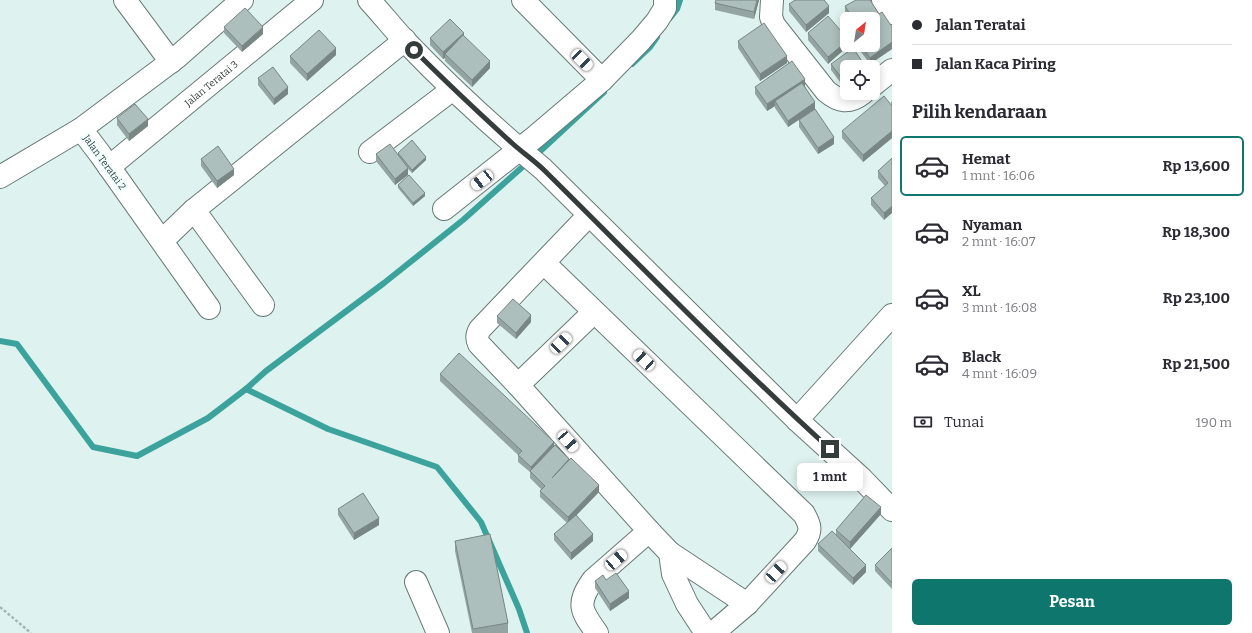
<!DOCTYPE html>
<html lang="id">
<head>
<meta charset="utf-8">
<style>
	:root { --surface:#fff; --page:#f2f2f3; --text:#2b2b33; --muted:#7c7c81; --line:#e1e1e2; --accent:#0f766e }
	body { margin:0; font-family:Bitter,serif; background:var(--page); color:var(--text); height:100vh; display:flex; flex-direction:column; font-size:15px; white-space:nowrap }
	* { box-sizing:border-box; margin:0 }
	p { font-size:13px; color:var(--muted) }
	.icon { flex:none; width:22px; height:22px; fill:none; stroke:currentColor; stroke-width:2; stroke-linecap:round; stroke-linejoin:round }
	.map { position:relative; flex:1; overflow:hidden }
	.panel { display:flex; flex-direction:column; background:var(--surface); width:360px }
	.panel>* { flex:none }
	.hud { display:grid; align-content:center; height:88px; padding:0 20px; background:var(--surface) }
	.needle { width:26px; rotate:30deg }
	.fabs { position:absolute; left:840px; top:12px; display:grid; gap:8px }
	.fabs a { display:grid; place-items:center; width:40px; height:40px; border-radius:6px; background:var(--surface); box-shadow:0 2px 10px #0003; font-size:20px }
	.end { position:absolute; width:18px; height:18px; margin:-9px; border:5px solid #353d3c; background:#fff; box-shadow:0 0 0 2px #fff }
	.from { border-radius:50% }
	.bubble { position:absolute; height:28px; border-radius:6px; background:var(--surface); box-shadow:0 2px 10px #0003; font-size:13px; font-weight:700; line-height:28px; text-align:center }
	.car { position:absolute; width:12px; height:24px; margin:-12px -6px; border-radius:5px; box-shadow:0 0 3px 1px #0007; background:linear-gradient(#fff 24%,#345 0 40%,#fff 0 76%,#345 0 86%,#fff 0) }
	.hud b { display:flex; align-items:center; gap:14px; height:38px; font-size:15px }
	.hud b+b { border-top:1px solid var(--line) }
	.hud i { width:10px; height:10px; background:var(--text) }
	ul { padding:0; list-style:none }
	li { display:flex; align-items:center; gap:12px; height:60px; margin:0 8px 6px; padding:0 12px; border:2px solid transparent; border-radius:6px }
	li div { flex:1 }
	li b { display:block; font-size:15px }
	li em { font-style:normal; font-weight:700 }
	li.active { border-color:var(--accent) }
	li>.icon { width:36px; height:36px; stroke-width:1.5 }
	h2 { padding:0 20px; font-size:18px; line-height:48px }
	.pay { display:flex; align-items:center; gap:10px; height:44px; padding:0 20px; font-size:15px }
	.pay p { margin-inline-start:auto }
	.primary-button { display:flex; gap:8px; margin-top:auto; padding:8px 20px }
	.primary-button a { flex:1; height:46px; border-radius:6px; background:var(--accent); color:#fff; font-size:16px; font-weight:700; line-height:46px; text-align:center }
	main { display:flex; flex:1; min-height:0 }
	.map>svg:first-child { display:block }
</style>
</head>
<body>
<main>
<div class="map">
<svg width="892" height="633" viewBox="0 0 892 633">
	<rect width="100%" height="100%" fill="#def2f0"/>
	<g fill="none" stroke-linecap="round" stroke-linejoin="round">
		<g stroke="#3ba39c" stroke-width="6">
			<path d="M670,18L677,9L680,0"/>
			<path d="M632,64L650,47L657,37"/>
			<path d="M535,156L604,92"/>
			<path d="M0,341L17,344L93,447L137,456L208,418L246,389L266,371L384,283L463,220L528,162"/>
			<path d="M246,389L328,429L437,467L481,522L519,609L527,633"/>
		</g>
		<g stroke="#677977" stroke-width="24">
			<g id="minor">
				<path d="M125,0L171,62"/>
				<path d="M369,0C381,13 393,28 405,41C448,86 495,129 543,169L797,420L862,479L892,510"/>
				<path d="M523,0L602,80"/>
				<path d="M772,0L771,17L774,25L826,91C839,102 849,104 863,93"/>
				<path d="M883,0L892,13"/>
				<path d="M873,85L892,70"/>
				<path d="M370,152L453,89"/>
				<path id="s1" d="M109,167L312,0"/>
				<path d="M0,177L81,129"/>
				<path d="M444,209L535,137L602,80L641,40L657,21L665,8V0"/>
				<path d="M194,210L263,305"/>
				<path d="M589,215L480,329C477,334 476,338 479,344L518,385L649,531L670,553L673,574L687,604L706,633"/>
				<path d="M161,239L166,237L194,210L405,40"/>
				<path d="M544,263L804,514C810,525 812,530 805,541L747,604L713,633"/>
				<path d="M209,308L100,154L81,129L176,58L242,0"/>
				<path d="M518,385L594,312"/>
				<path d="M797,420L892,315"/>
				<path d="M670,553L747,604"/>
				<path d="M416,582L438,633"/>
				<path d="M597,633C581,611 576,604 593,580L649,531"/>
			</g>
		</g>
		<path stroke="#a7b7b6" stroke-width="2.5" stroke-dasharray="3 2" stroke-linecap="butt" d="M0,607L31,633"/>
		<use href="#minor" stroke="#fff" stroke-width="22"/>
	</g>
	<g fill="#94a4a3">
		<path d="M759,0L754,19L715,10V3Z"/>
		<path d="M789,4L829,13L806,32L789,11Z"/>
		<path d="M845,6L879,14L892,27V49L870,64L856,45H873V19H849L845,13Z"/>
		<path d="M224,27L263,34L242,52L224,33Z"/>
		<path d="M808,33L848,45V46L828,64L808,40Z"/>
		<path d="M464,36L490,68L472,87L445,61V58L443,59L430,45V38Z"/>
		<path d="M738,41L787,63L760,81L738,48Z"/>
		<path d="M336,55L307,81L290,63V56Z"/>
		<path d="M831,64L847,67V90H846L831,70Z"/>
		<path d="M258,78L288,94L274,105L258,85Z"/>
		<path d="M805,86L815,109L788,127L775,108V106L767,111L755,94V87Z"/>
		<path d="M892,101V138L863,162L842,138V131L891,105V102Z"/>
		<path d="M117,118L148,126L129,141L117,125Z"/>
		<path d="M799,120L834,144L818,154L799,127Z"/>
		<path d="M398,153L426,160L412,173L408,169V175L395,185L376,161V154H398Z"/>
		<path d="M892,158L884,220L871,205V198L885,186L878,178V171Z"/>
		<path d="M201,159L234,175L217,188L201,166Z"/>
		<path d="M398,185L425,196L413,206L398,188Z"/>
		<path d="M497,316L531,322L516,339L497,323Z"/>
		<path d="M440,374L554,446L569,460L599,492L576,515L593,541L571,560L554,540V534L567,523L540,497V491L541,489L530,478V472L518,462V455L440,381Z"/>
		<path d="M338,509L379,525L354,540L338,515Z"/>
		<path d="M881,514L850,549L866,572L853,585L818,551V544L836,535V530Z"/>
		<path d="M455,541L508,623V633H472L455,551Z"/>
		<path d="M892,548V589L875,571V565Z"/>
		<path d="M606,580L629,598L610,611L595,588V581Z"/>
	</g>
	<g fill="#788684">
		<path d="M757,0H759L754,19V12Z"/>
		<path d="M829,6V13L806,32V25Z"/>
		<path d="M263,27V34L242,52V46Z"/>
		<path d="M464,33V39L445,54V58L443,59V52Z"/>
		<path d="M847,41V45H848V46L828,64V57Z"/>
		<path d="M892,42V49L870,64V58Z"/>
		<path d="M336,48V55L307,81V74Z"/>
		<path d="M787,56V63L760,81V74Z"/>
		<path d="M490,61V68L472,87V80Z"/>
		<path d="M805,79V86L775,101V106L767,111V104Z"/>
		<path d="M847,83V90H846V84Z"/>
		<path d="M288,87V94L274,105V99Z"/>
		<path d="M815,102V109L788,127V121Z"/>
		<path d="M148,119V126L129,141V134Z"/>
		<path d="M892,131V138L863,162V155Z"/>
		<path d="M834,137V144L818,154V148Z"/>
		<path d="M426,157V160L412,173V170Z"/>
		<path d="M408,168V175L395,185V179Z"/>
		<path d="M234,169V175L217,188V181Z"/>
		<path d="M425,193V196L413,206V203Z"/>
		<path d="M892,206V213L884,220V213Z"/>
		<path d="M531,315V322L516,339V333Z"/>
		<path d="M554,442V449L531,474V467Z"/>
		<path d="M599,485V492L568,524V517Z"/>
		<path d="M881,507V514L850,549V542Z"/>
		<path d="M379,518V525L354,540V533Z"/>
		<path d="M593,534V541L571,560V553Z"/>
		<path d="M866,565V572L853,585V578Z"/>
		<path d="M629,591V598L610,611V604Z"/>
	</g>
	<g fill="#acbfbd" stroke="#788684">
		<path d="M716,0H757L754,12L715,3Z"/>
		<path d="M795,0H824L829,6L806,25L789,4Z"/>
		<path d="M856,0H870L879,14L882,12L892,27V42L870,58L861,45H873V19H853L845,6Z"/>
		<path d="M245,8L263,27L242,46L224,27Z"/>
		<path d="M828,16L847,38V41L828,57L808,33Z"/>
		<path d="M450,19L464,33L443,52L430,38Z"/>
		<path d="M764,23L787,56L760,74L738,41Z"/>
		<path d="M319,30L336,48L307,74L290,56Z"/>
		<path d="M463,35L490,61L472,80L445,54Z"/>
		<path d="M853,48L866,67H847V83L846,84L831,64Z"/>
		<path d="M792,61L805,79L767,104L755,87Z"/>
		<path d="M273,67L288,87L274,99L258,78Z"/>
		<path d="M802,83L815,102L788,121L775,101Z"/>
		<path d="M884,96L892,106V131L863,155L842,131Z"/>
		<path d="M135,104L148,119L129,134L117,118Z"/>
		<path d="M815,109L834,137L818,148L799,120Z"/>
		<path d="M412,140L426,157L412,170L398,153Z"/>
		<path d="M390,144L408,168L395,179L376,154Z"/>
		<path d="M218,146L234,169L217,181L201,159Z"/>
		<path d="M892,158V206L884,213L871,198L888,183L878,171Z"/>
		<path d="M409,175L425,193L413,203L398,185Z"/>
		<path d="M513,299L531,315L516,333L497,316Z"/>
		<path d="M459,353L554,442L531,467L518,455L522,451L440,374Z"/>
		<path d="M555,445L569,459L552,478L571,458L599,485L568,517L540,491L545,486L530,471Z"/>
		<path d="M363,493L379,518L354,533L338,509Z"/>
		<path d="M866,495L881,507L850,542L836,530Z"/>
		<path d="M576,515L593,534L571,553L554,534Z"/>
		<path d="M832,531L866,565L853,578L818,544Z"/>
		<path d="M490,534L508,623L473,629L455,541Z"/>
		<path d="M892,548V583L875,565Z"/>
		<path d="M616,573L629,591L610,604L595,581L603,575L606,580Z"/>
	</g>
	<g fill="none" stroke-linecap="round" stroke-linejoin="round">
		<path stroke="#353d3c" stroke-width="5" d="M414,50C446,82 479,113 513,144C523,153 535,161 545,171C639,264 732,360 830,449"/>
	</g>
	<g text-anchor="middle" stroke-width="4" stroke-linejoin="round" paint-order="stroke">
		<g font-size="10" fill="#353d3c" stroke="#eefffd">
			<text dy="4" stroke="none"><textPath href="#s1" startOffset="132">Jalan Teratai 3</textPath></text>
			<text transform="translate(105 162) rotate(54)" y="4">Jalan Teratai 2</text>
		</g>
	</g>
</svg>
<div class="fabs">
<a><svg class="needle" viewBox="-14 -14 28 28"><path d="M0-13l5 13h-10z" fill="#e53935"/><path d="M0 13l5-13h-10z" fill="#7c7c81"/></svg></a>
<a><svg class="icon" aria-label="locate" viewBox="0 0 24 24"><circle cx="12" cy="12" r="6"/><path d="M12 2v4M12 18v4M2 12h4M18 12h4"/></svg></a>
</div>
<i class="end from" style="left:414px;top:50px"></i>
<i class="end" style="left:830px;top:449px"></i>
<div class="bubble" style="left:797px;top:463px;width:66px">1 mnt</div>
<i class="car" style="left:582px;top:60px;rotate:135deg"></i>
<i class="car" style="left:482px;top:180px;rotate:232deg"></i>
<i class="car" style="left:561px;top:343px;rotate:46deg"></i>
<i class="car" style="left:644px;top:360px;rotate:313deg"></i>
<i class="car" style="left:568px;top:441px;rotate:138deg"></i>
<i class="car" style="left:616px;top:560px;rotate:49deg"></i>
<i class="car" style="left:776px;top:572px;rotate:43deg"></i>
</div>
<section class="panel">
<div class="hud">
<b><i class="from"></i>Jalan Teratai</b>
<b><i></i>Jalan Kaca Piring</b>
</div>
<h2>Pilih kendaraan</h2>
<ul>
<li class="active"><svg class="icon" aria-label="car" viewBox="0 0 24 24"><path d="M5 17H2v-5l4-1 3-4h7l3 4 3 1v5h-3M9 17h6M6 11h13"/><circle cx="7" cy="17" r="2"/><circle cx="17" cy="17" r="2"/></svg><div><b>Hemat</b><p>1 mnt · 16:06</p></div><em>Rp 13,600</em></li>
<li><svg class="icon" aria-label="car" viewBox="0 0 24 24"><path d="M5 17H2v-5l4-1 3-4h7l3 4 3 1v5h-3M9 17h6M6 11h13"/><circle cx="7" cy="17" r="2"/><circle cx="17" cy="17" r="2"/></svg><div><b>Nyaman</b><p>2 mnt · 16:07</p></div><em>Rp 18,300</em></li>
<li><svg class="icon" aria-label="car" viewBox="0 0 24 24"><path d="M5 17H2v-5l4-1 3-4h7l3 4 3 1v5h-3M9 17h6M6 11h13"/><circle cx="7" cy="17" r="2"/><circle cx="17" cy="17" r="2"/></svg><div><b>XL</b><p>3 mnt · 16:08</p></div><em>Rp 23,100</em></li>
<li><svg class="icon" aria-label="car" viewBox="0 0 24 24"><path d="M5 17H2v-5l4-1 3-4h7l3 4 3 1v5h-3M9 17h6M6 11h13"/><circle cx="7" cy="17" r="2"/><circle cx="17" cy="17" r="2"/></svg><div><b>Black</b><p>4 mnt · 16:09</p></div><em>Rp 21,500</em></li>
</ul>
<div class="pay"><svg class="icon" aria-label="cash" viewBox="0 0 24 24"><path d="M3 7h18v10H3z"/><circle cx="12" cy="12" r="2"/></svg>Tunai<p>190 m</p></div>
<div class="primary-button"><a>Pesan</a></div>
</section>
</main>
</body>
</html>
